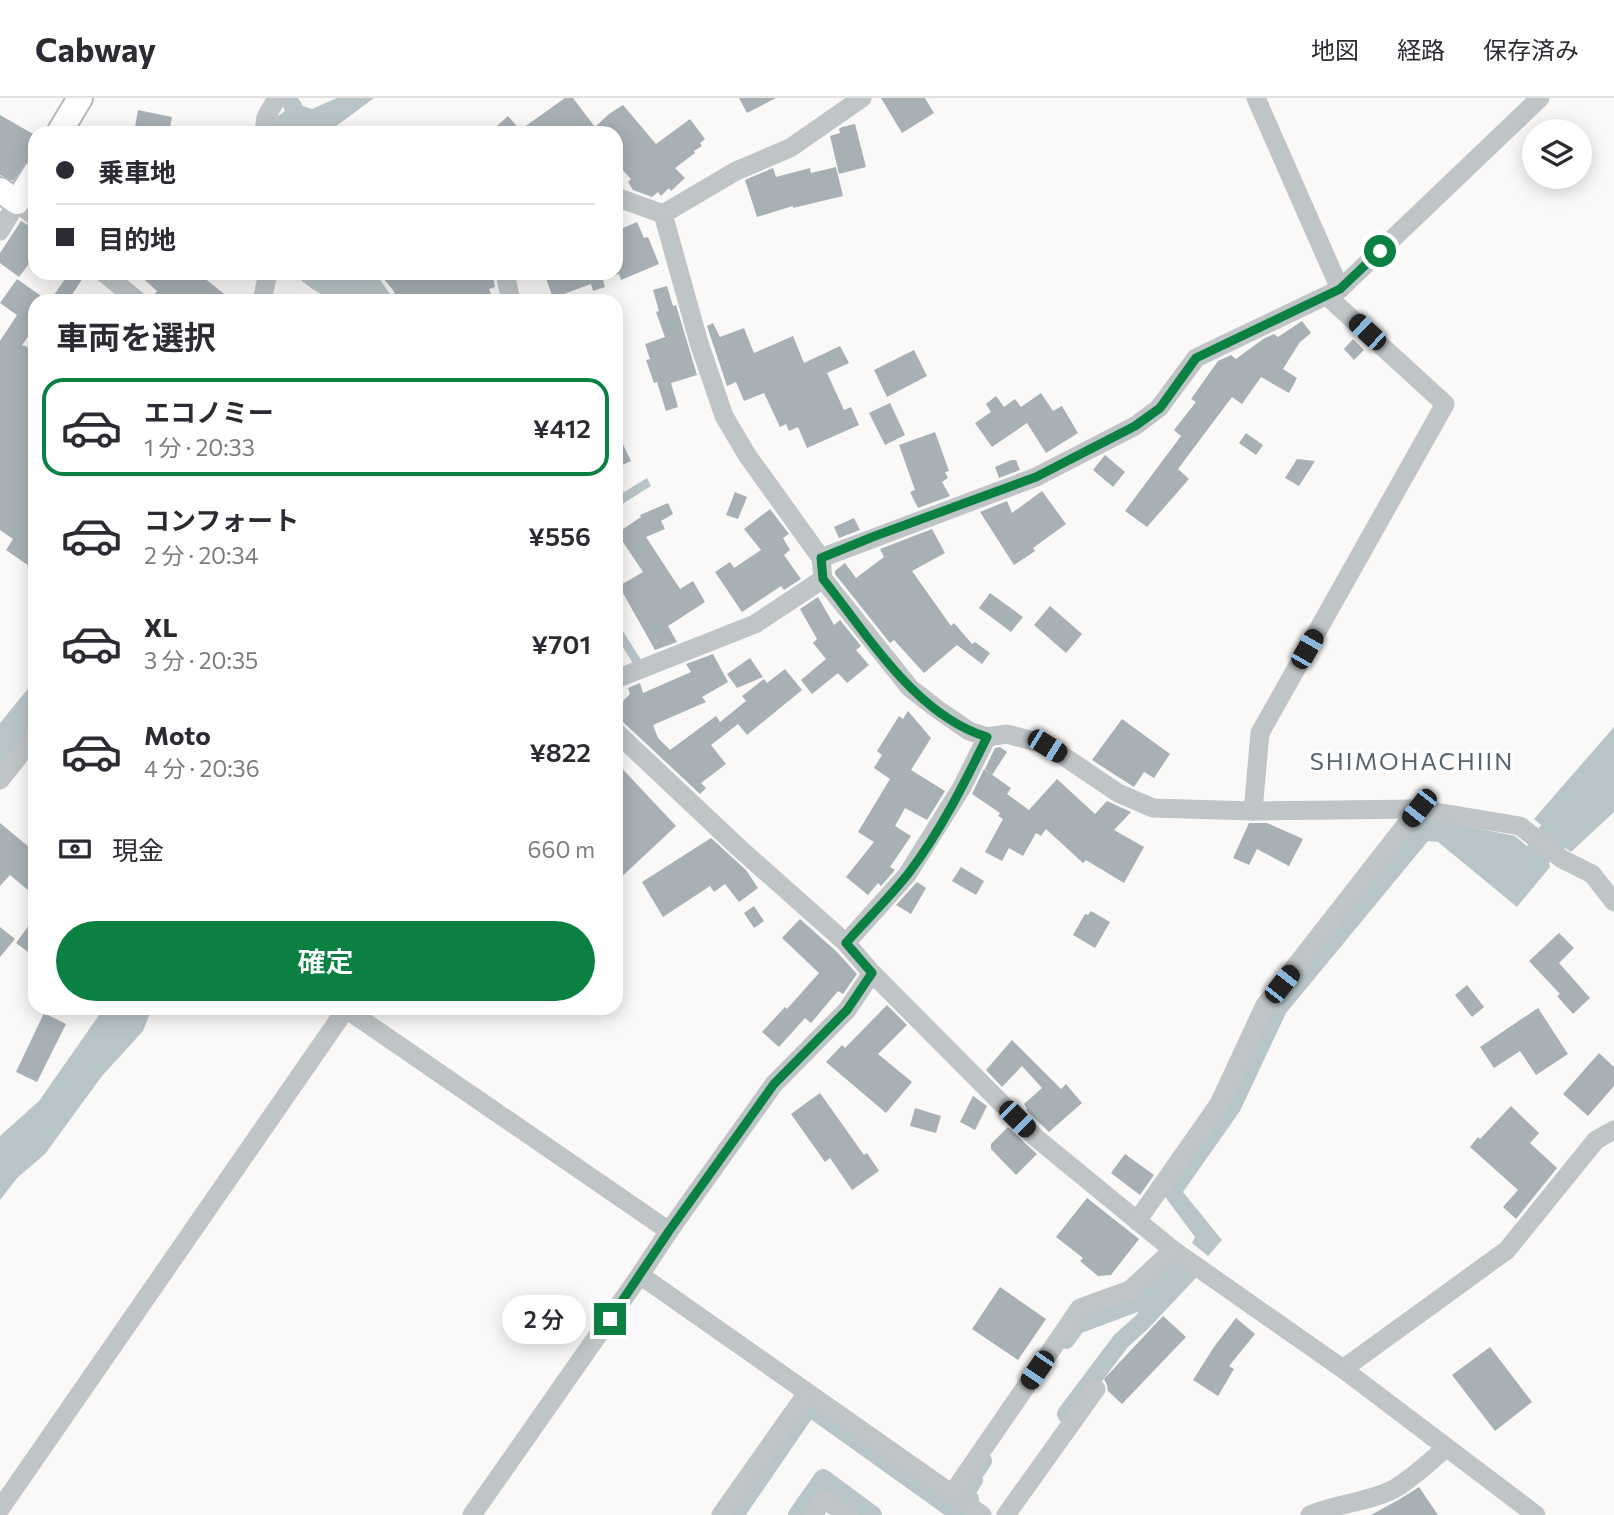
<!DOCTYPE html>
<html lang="ja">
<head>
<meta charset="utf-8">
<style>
	:root { --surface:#fff; --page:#f2f2f3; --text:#2b2b33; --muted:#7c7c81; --line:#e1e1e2; --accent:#0b8043 }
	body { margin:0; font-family:Commissioner,"Noto Sans JP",sans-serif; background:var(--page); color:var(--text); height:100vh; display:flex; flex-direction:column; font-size:26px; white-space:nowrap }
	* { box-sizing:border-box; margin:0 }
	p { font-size:23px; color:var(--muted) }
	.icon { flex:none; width:38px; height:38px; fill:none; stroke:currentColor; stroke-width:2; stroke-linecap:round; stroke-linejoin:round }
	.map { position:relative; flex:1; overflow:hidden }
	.details { position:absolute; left:28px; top:196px; width:595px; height:721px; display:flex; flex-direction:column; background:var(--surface); border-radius:21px; box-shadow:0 4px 18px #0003 }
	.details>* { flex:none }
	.top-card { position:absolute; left:28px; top:28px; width:595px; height:154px; border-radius:21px; box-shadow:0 4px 18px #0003; display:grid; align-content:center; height:154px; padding:0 28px; background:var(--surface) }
	.buttons { position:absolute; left:1522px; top:21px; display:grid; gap:14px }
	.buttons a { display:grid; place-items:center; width:70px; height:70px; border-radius:50%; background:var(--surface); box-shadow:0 4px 18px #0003; font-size:35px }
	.end { position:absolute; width:32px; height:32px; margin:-16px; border:9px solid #0b8043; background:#fff; box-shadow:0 0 0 4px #fff }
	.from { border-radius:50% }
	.bubble { position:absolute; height:49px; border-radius:24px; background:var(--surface); box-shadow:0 4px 18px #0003; font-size:23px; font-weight:600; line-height:49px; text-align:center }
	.car { position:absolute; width:21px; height:42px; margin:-21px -10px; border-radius:9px; box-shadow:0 0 5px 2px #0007; background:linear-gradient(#222 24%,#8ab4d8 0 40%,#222 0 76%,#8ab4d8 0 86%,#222 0) }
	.top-card b { display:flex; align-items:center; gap:24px; height:66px; font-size:26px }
	.top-card b+b { border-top:2px solid var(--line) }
	.top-card i { width:18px; height:18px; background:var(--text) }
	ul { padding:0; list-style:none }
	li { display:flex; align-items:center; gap:21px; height:98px; margin:0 14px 10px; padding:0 14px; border:4px solid transparent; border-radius:21px }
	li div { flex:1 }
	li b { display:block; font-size:26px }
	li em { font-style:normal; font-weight:600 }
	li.on { border-color:var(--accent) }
	li>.icon { width:63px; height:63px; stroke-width:1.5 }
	h2 { padding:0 28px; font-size:32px; line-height:84px }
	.pay { display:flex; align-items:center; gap:18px; height:77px; padding:0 28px; font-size:26px }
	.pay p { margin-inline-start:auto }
	.primary-button { display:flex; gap:14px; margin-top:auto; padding:14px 28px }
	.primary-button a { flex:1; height:80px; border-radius:42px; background:var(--accent); color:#fff; font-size:28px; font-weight:600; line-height:80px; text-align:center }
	header { display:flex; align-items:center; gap:42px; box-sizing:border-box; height:98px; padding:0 35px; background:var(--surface); border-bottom:2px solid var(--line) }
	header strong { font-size:33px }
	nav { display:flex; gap:38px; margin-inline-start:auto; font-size:24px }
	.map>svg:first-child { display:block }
</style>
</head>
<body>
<header>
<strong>Cabway</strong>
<nav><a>地図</a><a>経路</a><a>保存済み</a></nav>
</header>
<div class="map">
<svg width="1614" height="1417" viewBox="0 0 1614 1417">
	<rect width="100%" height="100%" fill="#faf9f8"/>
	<g fill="#b8c5c8">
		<path d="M280,0H298L303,8L312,11L337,0H374L327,35H269L272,22L285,13Z"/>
		<path d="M294,175H375L395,203C350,203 328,210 294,175Z"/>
		<path d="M647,380L651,388L616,410V399Z"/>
		<path d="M616,522L643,565L634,567L616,538Z"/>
		<path d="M35,582V624L0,667V625Z"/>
		<path d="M1614,629V714L1571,754L1565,750L1549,765L1550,769L1517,809L1438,744L1428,743L1286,915L1240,1013L1183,1094L1222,1142L1208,1158L1192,1145L1195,1139L1163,1096L1273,908L1423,719L1515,738L1527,748L1541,727L1534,721Z"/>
		<path d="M104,910H152L143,933L102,978L45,1056L17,1080L0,1102V1038L39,1003Z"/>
	</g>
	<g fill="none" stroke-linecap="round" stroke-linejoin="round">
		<g stroke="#b8c5c8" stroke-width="18">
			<path d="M1066,1316L1121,1243L1141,1225L1191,1172L1179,1162L1136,1205L1077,1227L1066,1242"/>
			<path d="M735,1417L809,1309L956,1414L970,1401L965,1396L974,1382L972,1379L983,1363"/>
			<path d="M797,1417L823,1380L873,1417"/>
		</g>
	</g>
	<g fill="#a6b0b5">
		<path d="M565,0H573L595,29L609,16L623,7L656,46L690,21L705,41L700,45L702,48L694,53L695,55L675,70L685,80L671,93L669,90L661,98L658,94L652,99L633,92L628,84L631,81L616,65V35H489L508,18L520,32Z"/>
		<path d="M739,0H776L747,15Z"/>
		<path d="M881,0H925L934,15L902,35Z"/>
		<path d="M138,12L172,19L169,35H134Z"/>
		<path d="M0,17L35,37V53L13,83L0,77Z"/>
		<path d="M855,26L866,69L839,76L830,38L840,35L839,31L842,29Z"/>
		<path d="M836,69L843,98L793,110V108L757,119L745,82L773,70L776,79L810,70L811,75Z"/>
		<path d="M21,123L35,131V158L19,179L0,165V155Z"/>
		<path d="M637,124L644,140L648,139L659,166L621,182L619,176L603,182L605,189L593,193L591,186L553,200L544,175H616V133Z"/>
		<path d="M69,175H86L68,203H50Z"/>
		<path d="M137,175H198L233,203H150L157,193Z"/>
		<path d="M379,175H440L443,179L454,175H492L495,189L489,191L494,203H398L393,192Z"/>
		<path d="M17,181L48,203H35V229L22,247L35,252V472L6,452L13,441L0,432V243L17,217L0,205Z"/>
		<path d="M667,188L673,208L676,207L697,277L671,285L678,309L666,313L657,284L654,285L646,262L650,261L645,246L665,239L656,214L659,213L653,192Z"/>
		<path d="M1302,223L1311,235L1300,244L1283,271L1297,280L1289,295L1261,279L1242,306L1232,299L1178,371L1189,381L1147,429L1125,413L1181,338L1174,332L1196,304L1191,301L1218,263L1231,257L1236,261L1263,241L1274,236L1278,239Z"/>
		<path d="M713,225L720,239L744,230L754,255L793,238L804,265L840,248L849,265L827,275L844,312L851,309L859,327L807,350L798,329L789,333L786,326L780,329L764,295L744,303L736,284L727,288L707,228Z"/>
		<path d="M1353,241L1364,252L1354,262L1344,251Z"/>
		<path d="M914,252L927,278L887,299L874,272Z"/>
		<path d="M1041,295L1053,313L1062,308L1078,335L1046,355L1027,325L992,349L975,325L991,314L986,306L996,298L1004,309L1015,301L1021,309Z"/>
		<path d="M890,305L905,337L885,347L869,315Z"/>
		<path d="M616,332L631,363L616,370Z"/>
		<path d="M935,334L949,373L945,374L948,380L942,384L950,398L918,410L910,394L915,392L899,347Z"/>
		<path d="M1246,335L1263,347L1256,357L1239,345Z"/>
		<path d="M1105,357L1125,374L1113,389L1093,372Z"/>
		<path d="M1297,361L1315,363L1299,388L1285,380Z"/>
		<path d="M1011,362H1016L1020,372L999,380L995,369Z"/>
		<path d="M1042,393L1066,426L1033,450L1035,453L1014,467L980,414L1007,403L1012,415Z"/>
		<path d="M735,394L747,399L738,421L726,417Z"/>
		<path d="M668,405L673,416L661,423L665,431L646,439L680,491L693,483L705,504L668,528L677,544L655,552L619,488L643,474L617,435L641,419L640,417Z"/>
		<path d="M770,411L789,436L783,440L790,452L784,457L801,481L784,492L781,488L742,514L715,474L730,464L734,470L761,452L744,431Z"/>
		<path d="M854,420L860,432L839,440L834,429Z"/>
		<path d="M932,431L945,455L912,473L951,528L954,525L972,546L975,544L990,555L982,566L957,547L924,575L894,542L890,545L835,476V473L845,465L856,480L884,459L880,451Z"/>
		<path d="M990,495L1023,519L1011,534L979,510Z"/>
		<path d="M818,499L834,527L840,522L861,548L856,552L869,567L847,585L838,575L812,596L801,582L826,561L813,545L817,541L800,511Z"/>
		<path d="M1050,508L1082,536L1066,555L1034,527Z"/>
		<path d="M713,556L728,584L702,599L706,604L653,627L658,640L670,652L716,618L720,624L746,603L742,598L764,581L767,585L785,571L802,592L747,637L738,626L711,647L726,666L701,685L706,690L700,696L624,625L616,622V610L630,596L628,590L640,585L643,595L691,574L686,566Z"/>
		<path d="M750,560L763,579L737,590L727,576Z"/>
		<path d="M908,613L931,640L911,672L945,693L927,722L905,710L895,728L911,738L890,769L895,772L881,788L878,785L868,797L846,779L874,744L858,734L890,681L874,670L882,657L877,653L899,618L903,621Z"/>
		<path d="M1122,621L1170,656L1154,680L1144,674L1134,689L1092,662Z"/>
		<path d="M1000,649L1007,654L992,677L985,671L995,650Z"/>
		<path d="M616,664L676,728L616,784Z"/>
		<path d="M984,671L1011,690L1007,696L1029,712L1057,681L1095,716L1107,703L1131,714L1114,732L1144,749L1124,785L1086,762L1083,765L1046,731L1041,738L1036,735L1023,758L1009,750L1002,763L985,754L1003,721L998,718L1000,715L972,696Z"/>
		<path d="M0,725L35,754V798L10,777L0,788Z"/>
		<path d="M1249,725H1267L1303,741L1289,768L1257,751L1249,767L1233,760Z"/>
		<path d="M711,740L746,772L758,790L739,804L725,786L714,794L710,788L663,819L642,784Z"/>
		<path d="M961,769L984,783L976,797L952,783Z"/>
		<path d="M917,784L926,790L911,816L896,807Z"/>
		<path d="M754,808L764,823L754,830L744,815Z"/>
		<path d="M1091,813L1110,824L1095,850L1073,837L1085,816L1088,817Z"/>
		<path d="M35,819V859L16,845Z"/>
		<path d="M800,821L837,854L857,876L843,896L838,893L811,925L805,920L779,949L762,934L785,909L787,911L819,875L782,840Z"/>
		<path d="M0,829L15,841L0,859Z"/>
		<path d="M1559,835L1574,850L1559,865L1590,900L1573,916L1557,898L1560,896L1529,863Z"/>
		<path d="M1467,887L1484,909L1472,919L1455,897Z"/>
		<path d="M887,907L907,927L878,956L912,984L886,1015L826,964L842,947L845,950Z"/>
		<path d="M1538,910L1568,956L1536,977L1520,953L1494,970L1480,949Z"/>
		<path d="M44,915L66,926L37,984L16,974Z"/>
		<path d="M1012,942L1061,991L1066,986L1082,1005L1049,1034L1026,1012L1027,1011L1024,1006L1042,990L1022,968L1002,989L986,972Z"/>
		<path d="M1599,955L1614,969V988L1588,1018L1563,996Z"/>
		<path d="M820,995L864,1057L867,1055L879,1073L852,1092L830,1060L825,1064L791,1016Z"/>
		<path d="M973,998L987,1008L975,1032L960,1024Z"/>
		<path d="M1511,1008L1539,1035L1530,1045L1557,1070L1516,1121L1503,1109L1518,1092L1470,1049L1478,1039L1480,1041Z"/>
		<path d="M915,1010L941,1018L936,1035L910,1028Z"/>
		<path d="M1008,1029L1037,1056L1016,1077L991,1051V1046Z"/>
		<path d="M1125,1056L1154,1077L1140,1097L1111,1075Z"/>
		<path d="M1087,1100L1139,1141L1111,1177L1098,1178L1080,1163L1083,1160L1056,1139Z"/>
		<path d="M1000,1189L1046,1221L1018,1262L972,1231Z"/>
		<path d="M1163,1218L1186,1239L1122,1306L1108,1293L1107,1287L1104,1281Z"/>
		<path d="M1236,1220L1255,1236L1229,1268L1234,1271L1218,1298L1193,1282L1214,1249Z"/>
		<path d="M1490,1249L1532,1304L1495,1333L1452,1277Z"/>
		<path d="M1419,1389L1438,1417H1371L1400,1401Z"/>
	</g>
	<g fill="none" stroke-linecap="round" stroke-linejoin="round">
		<g stroke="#b3b9bc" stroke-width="28">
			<g id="major">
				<path d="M59,35L80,0"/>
				<path d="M0,92L17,104L35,75"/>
			</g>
		</g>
		<g stroke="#bfc4c7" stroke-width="19">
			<path d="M1256,0L1340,191"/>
			<path d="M264,35L266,19L277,0"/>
			<path d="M616,99L663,116"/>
			<path d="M663,116L699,245L724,318L747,357L821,460L823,481L910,590L937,611L969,633L987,639L1007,636L1047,647L1118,695L1153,710L1253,713L1418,711L1520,728L1562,761L1592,776L1614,804"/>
			<path d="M663,116L736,73L790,50L862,0"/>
			<path d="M0,133L17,104L35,119"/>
			<path d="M104,175L138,203"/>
			<path d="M505,175L511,203"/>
			<path d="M262,203L268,175"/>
			<path d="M821,460L1036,379L1135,328L1159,310L1196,260L1340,191L1540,0"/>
			<path d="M616,581L755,526L823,481"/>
			<path d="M616,634L739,750L846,845L872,875L1035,1039L1173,1152L1343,1271L1536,1417"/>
			<path d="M0,682L35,638"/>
			<path d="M1253,713L1260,635L1445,306L1327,198"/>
			<path d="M846,845L907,777L962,689L987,639"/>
			<path d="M1137,1123L1219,1006L1265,907L1418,711"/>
			<path d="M640,1177L982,1417"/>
			<path d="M1343,1271L1507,1152L1596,1042L1614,1032"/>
			<path d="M952,1396L1080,1210L1130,1192L1173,1152"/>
			<path d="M0,1411L346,911L669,1133"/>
			<path d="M472,1417L640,1177L669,1133L774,986L847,912L872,875"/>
			<path d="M721,1417L807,1295"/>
			<path d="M813,1417L824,1401L848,1417"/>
			<path d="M1006,1417L1096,1291"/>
			<path d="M1310,1417C1337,1405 1367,1405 1394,1391C1412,1381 1430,1363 1446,1350"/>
		</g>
		<use href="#major" stroke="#fff" stroke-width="24"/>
	</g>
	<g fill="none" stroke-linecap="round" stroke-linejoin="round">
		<path stroke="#0b8043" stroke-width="9" d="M610,1221L669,1133L774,986L847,912L872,875L846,845C866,822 889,800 908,776C940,734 964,686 987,639C915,617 868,537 823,481L821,460L875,438L1036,379L1135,328L1160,310L1196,260L1340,191L1380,153"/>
	</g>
	<g text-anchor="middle" stroke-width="7" stroke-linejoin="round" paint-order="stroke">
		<g font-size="24" letter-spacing="2" fill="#58656c" stroke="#fff">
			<text x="1412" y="672">SHIMOHACHIIN</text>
		</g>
	</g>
</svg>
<div class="buttons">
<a><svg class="icon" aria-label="layers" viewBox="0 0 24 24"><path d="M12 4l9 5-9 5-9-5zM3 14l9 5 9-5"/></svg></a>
</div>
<i class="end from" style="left:1380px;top:153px"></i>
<i class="end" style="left:610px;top:1221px"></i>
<div class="bubble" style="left:502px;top:1197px;width:84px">2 分</div>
<i class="car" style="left:1367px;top:234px;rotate:313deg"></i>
<i class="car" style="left:1307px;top:551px;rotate:30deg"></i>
<i class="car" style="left:1047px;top:648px;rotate:122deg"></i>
<i class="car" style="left:1419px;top:710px;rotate:218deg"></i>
<i class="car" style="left:1282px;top:886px;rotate:38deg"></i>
<i class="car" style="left:1017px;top:1021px;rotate:135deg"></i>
<i class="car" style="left:1037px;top:1272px;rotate:214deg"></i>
<div class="top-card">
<b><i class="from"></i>乗車地</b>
<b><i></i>目的地</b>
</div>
<section class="details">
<h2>車両を選択</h2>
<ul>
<li class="on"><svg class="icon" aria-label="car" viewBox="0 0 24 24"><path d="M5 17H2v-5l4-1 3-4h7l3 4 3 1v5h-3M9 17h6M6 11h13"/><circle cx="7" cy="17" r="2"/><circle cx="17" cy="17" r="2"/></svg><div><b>エコノミー</b><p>1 分 · 20:33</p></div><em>¥412</em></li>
<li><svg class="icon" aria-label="car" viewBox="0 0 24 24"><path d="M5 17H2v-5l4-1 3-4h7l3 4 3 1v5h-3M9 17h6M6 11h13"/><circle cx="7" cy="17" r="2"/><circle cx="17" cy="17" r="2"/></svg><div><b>コンフォート</b><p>2 分 · 20:34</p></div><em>¥556</em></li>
<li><svg class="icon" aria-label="car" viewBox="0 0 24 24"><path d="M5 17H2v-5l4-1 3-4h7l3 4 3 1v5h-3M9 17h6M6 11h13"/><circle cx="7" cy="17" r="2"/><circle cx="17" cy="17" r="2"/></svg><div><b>XL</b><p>3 分 · 20:35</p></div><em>¥701</em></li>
<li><svg class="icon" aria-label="car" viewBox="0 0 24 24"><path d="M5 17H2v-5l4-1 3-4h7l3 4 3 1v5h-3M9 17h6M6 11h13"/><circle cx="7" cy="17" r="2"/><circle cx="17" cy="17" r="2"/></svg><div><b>Moto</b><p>4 分 · 20:36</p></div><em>¥822</em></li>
</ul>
<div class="pay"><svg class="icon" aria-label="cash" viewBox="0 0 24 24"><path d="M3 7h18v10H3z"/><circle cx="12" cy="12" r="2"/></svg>現金<p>660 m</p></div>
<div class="primary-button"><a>確定</a></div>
</section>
</div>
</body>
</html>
